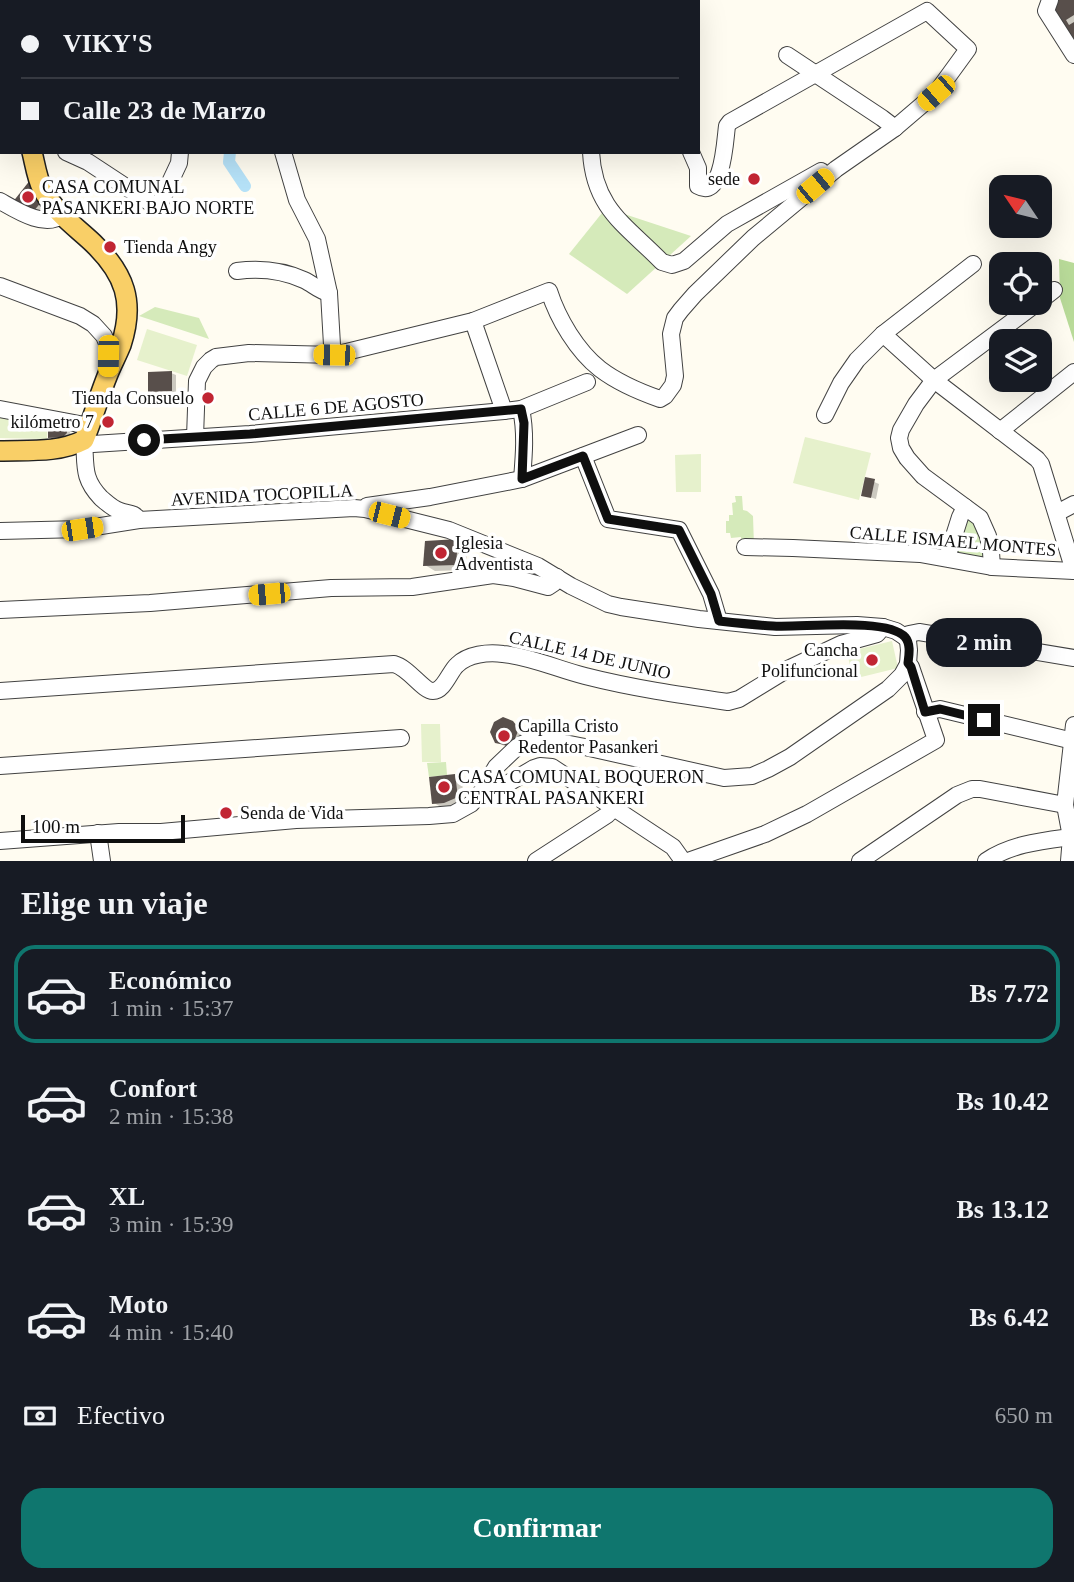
<!DOCTYPE html>
<html lang="es">
<head>
<meta charset="utf-8">
<style>
	:root { --surface:#171b24; --page:#20242c; --text:#f1f3f6; --muted:#9ea1a6; --line:#363941; --accent:#0f766e }
	body { margin:0; font-family:"Times New Roman",serif; background:var(--page); color:var(--text); height:100vh; display:flex; flex-direction:column; font-size:26px; white-space:nowrap }
	* { box-sizing:border-box; margin:0 }
	p { font-size:23px; color:var(--muted) }
	.icon { flex:none; width:38px; height:38px; fill:none; stroke:currentColor; stroke-width:2; stroke-linecap:round; stroke-linejoin:round }
	.map { position:relative; height:861px; overflow:hidden }
	.side { display:flex; flex-direction:column; background:var(--surface); flex:1 }
	.side>* { flex:none }
	.banner { position:absolute; left:0px; top:0px; width:700px; height:154px; box-shadow:0 7px 28px #0002; display:grid; align-content:center; height:154px; padding:0 21px; background:var(--surface) }
	.needle { width:46px; rotate:305deg }
	.buttons { position:absolute; left:989px; top:175px; display:grid; gap:14px }
	.buttons a { display:grid; place-items:center; width:63px; height:63px; border-radius:14px; background:var(--surface); box-shadow:0 7px 28px #0002; font-size:35px }
	.scale { position:absolute; left:21px; bottom:18px; width:164px; box-sizing:border-box; padding-left:7px; border:4px solid #0f0f0f; border-top:0; font-size:19px; line-height:24px; white-space:nowrap; color:#0f0f0f; -webkit-text-stroke:5px #fff; paint-order:stroke }
	.end { position:absolute; width:32px; height:32px; margin:-16px; border:9px solid #0f0f0f; background:#fff; box-shadow:0 0 0 4px #fff }
	.from { border-radius:50% }
	.bubble { position:absolute; height:49px; border-radius:21px; background:var(--surface); box-shadow:0 7px 28px #0002; font-size:23px; font-weight:800; line-height:49px; text-align:center }
	.car { position:absolute; width:21px; height:42px; margin:-21px -10px; border-radius:9px; box-shadow:0 0 5px 2px #0007; background:linear-gradient(#f5c518 24%,#345 0 40%,#f5c518 0 76%,#345 0 86%,#f5c518 0) }
	.banner b { display:flex; align-items:center; gap:24px; height:66px; font-size:26px }
	.banner b+b { border-top:2px solid var(--line) }
	.banner i { width:18px; height:18px; background:var(--text) }
	ul { padding:0; list-style:none }
	li { display:flex; align-items:center; gap:21px; height:98px; margin:0 14px 10px; padding:0 7px; border:4px solid transparent; border-radius:21px }
	li div { flex:1 }
	li b { display:block; font-size:26px }
	li em { font-style:normal; font-weight:800 }
	li.current { border-color:var(--accent) }
	li>.icon { width:63px; height:63px; stroke-width:1.5 }
	h2 { padding:0 21px; font-size:32px; line-height:84px }
	.pay { display:flex; align-items:center; gap:18px; height:77px; padding:0 21px; font-size:26px }
	.pay p { margin-inline-start:auto }
	.action { display:flex; gap:14px; margin-top:auto; padding:14px 21px }
	.action a { flex:1; height:80px; border-radius:21px; background:var(--accent); color:#fff; font-size:28px; font-weight:800; line-height:80px; text-align:center }
	.map>svg:first-child { display:block }
</style>
</head>
<body>
<div class="map">
<svg width="1074" height="861" viewBox="0 0 1074 861">
	<rect width="100%" height="100%" fill="#fffcf1"/>
	<g fill="#d5eaba">
		<path d="M606,208L691,236L627,294L569,254Z"/>
		<path d="M155,307L199,318L209,339L139,316Z"/>
		<path d="M735,496H742L743,510L747,511L753,516L754,546L742,547L741,537L731,538L730,533H726V521H729V515H733L732,503L736,502Z"/>
		<path d="M973,519L977,521L985,561L952,557L967,520Z"/>
		<path d="M446,762L447,775L429,777L427,763Z"/>
	</g>
	<path fill="#b9db99" d="M1059,259L1074,263V342L1060,298Z"/>
	<g fill="#e6f1cc">
		<path d="M147,329L197,345L187,376L137,360Z"/>
		<path d="M0,404L48,413L47,439L0,438Z"/>
		<path d="M805,437L871,453L859,500L793,483Z"/>
		<path d="M701,454V492H676L675,455Z"/>
		<path d="M892,641L898,668L853,679L847,652Z"/>
		<path d="M421,724H440L441,762H422Z"/>
	</g>
	<g fill="#0003">
		<path d="M1061,0H1074V39L1056,10Z"/>
		<path d="M40,198L45,204L38,213L19,205Z"/>
		<path d="M171,373L176,375V393L155,394L150,391Z"/>
		<path d="M62,427L70,432L71,436L54,440L50,437Z"/>
		<path d="M867,479L879,484L876,499L863,495Z"/>
		<path d="M457,541L467,546L466,570L435,571L425,565Z"/>
		<path d="M513,722L523,729L529,736L524,753L522,754L496,742Z"/>
		<path d="M455,776L462,780L464,801L453,806L441,807L434,803Z"/>
	</g>
	<g fill="none" stroke-linecap="round" stroke-linejoin="round">
		<path stroke="#b5e1f7" stroke-width="12" d="M230,152L229,162L245,186"/>
	</g>
	<g fill="#584f4b">
		<path d="M1059,0H1074V15L1066,20L1069,25L1074,22V38L1072,39L1054,10Z"/>
		<path d="M31,179L42,201L33,212L12,203Z"/>
		<path d="M172,371V391L148,392V372Z"/>
		<path d="M48,423L66,427L67,433L63,437L48,438Z"/>
		<path d="M865,477L875,479L871,498L861,496Z"/>
		<path d="M458,539L456,565L423,566L425,541Z"/>
		<path d="M503,717L513,721L519,729L510,750L505,745L495,743L490,732L494,722Z"/>
		<path d="M455,774L458,797L444,803L432,804L429,777Z"/>
	</g>
	<g fill="none" stroke-linecap="round" stroke-linejoin="round">
		<g stroke="#424242" stroke-width="18">
			<g id="minor">
				<path d="M237,0L238,2"/>
				<path d="M640,0L641,2"/>
				<path d="M1050,0L1046,11L1074,55"/>
				<path d="M374,2V0"/>
				<path d="M676,2L679,0"/>
				<path d="M0,12L2,14"/>
				<path d="M787,55L882,118L895,128"/>
				<path d="M66,152L88,162L158,208L179,163L180,152"/>
				<path d="M283,152L297,200L317,239L329,293L332,345L334,355"/>
				<path d="M591,152C594,209 626,225 662,262L672,265L684,261L727,224L821,171"/>
				<path d="M0,201C16,210 45,229 62,215"/>
				<path d="M237,271C260,268 282,270 304,280C313,284 319,291 329,293"/>
				<path d="M0,286L80,316L93,324L104,336L108,346V371"/>
				<path d="M1040,301L1054,290"/>
				<path d="M473,321L504,411"/>
				<path d="M883,334L934,380L1037,459L1041,464L1074,571"/>
				<path d="M0,409L90,426"/>
				<path d="M521,409C526,432 524,455 522,479"/>
				<path d="M825,415L841,383L857,360L883,334L973,264"/>
				<path d="M1000,431L1074,372"/>
				<path d="M195,437L197,381L204,367L211,360L216,357L249,353L334,355L473,321L549,291C558,319 577,351 600,369C617,382 640,392 660,399L665,396L673,385L675,376L671,334L675,318L681,310L695,294L753,238L836,169L895,128L936,93L968,49L927,11L730,122L727,126C725,140 723,200 698,186V168L691,152"/>
				<path d="M583,456L608,519L679,530L711,594L719,621"/>
				<path d="M367,506L430,497L522,479L638,435"/>
				<path d="M1057,513L1074,504"/>
				<path d="M139,520C134,512 128,514 120,511C113,509 107,503 101,498C82,478 86,466 84,440L93,444L250,434L504,411L521,409L587,382"/>
				<path d="M0,531L82,529L139,520L354,508L365,509L449,530L538,566L571,586L608,604L621,607L699,619L775,627L857,625L883,627L896,631L905,637L908,641L909,650L908,664L902,675L888,689L790,757L768,769L752,776L724,778L585,747L544,739L528,741L517,747L496,767L480,794L471,804L453,814L429,816L296,820L161,832H119L0,841"/>
				<path d="M745,547L793,548L920,554L992,567L1074,571"/>
				<path d="M947,558L960,517L965,507"/>
				<path d="M992,567L991,552L988,536L980,518L923,476L907,458L901,448L899,438L901,430L916,404L934,380L1037,303"/>
				<path d="M0,610L150,603L331,588L412,587L493,575L514,578L548,587L554,583L557,577"/>
				<path d="M905,637L909,634L919,632L1074,658"/>
				<path d="M0,691L394,664C409,668 423,691 433,691C444,691 450,671 457,665C468,654 488,652 503,654C532,657 557,669 585,676C632,688 680,695 728,702L739,699L788,669L841,644L877,634L883,627"/>
				<path d="M925,712L940,709L1073,741"/>
				<path d="M0,766L401,738"/>
				<path d="M480,794L488,795L534,768L540,766L552,767L673,847L683,861"/>
				<path d="M98,833L102,861"/>
				<path d="M536,861L607,815L615,807"/>
				<path d="M688,861L765,834L807,814L936,740L911,667L908,664"/>
				<path d="M860,861L957,795L972,789H980L1065,805"/>
				<path d="M986,861C1011,844 1041,841 1071,837"/>
				<path d="M1069,861L1071,837L1065,805L1074,725"/>
			</g>
		</g>
		<g stroke="#202020" stroke-width="22">
			<g id="major">
				<path d="M0,117L2,118"/>
				<path d="M0,451C28,450 59,453 84,440C93,418 99,396 108,374C112,364 117,355 121,345C135,302 125,274 93,243C75,226 54,212 42,188C37,178 35,164 32,152"/>
			</g>
		</g>
		<use href="#minor" stroke="#fff" stroke-width="16"/>
		<use href="#major" stroke="#f9cf67" stroke-width="19"/>
	</g>
	<g fill="none" stroke-linecap="round" stroke-linejoin="round">
		<path stroke="#0f0f0f" stroke-width="9" d="M144,440L250,434L521,409L524,423L522,479L583,456L608,519L679,530L711,594L719,621C737,623 755,625 773,626C801,628 887,617 905,637C911,644 909,655 908,663L911,667L925,712L940,709L984,720"/>
	</g>
	<g fill="#c12533" stroke="#fff" stroke-width="2.5">
		<circle cx="754" cy="179" r="7"/>
		<circle cx="28" cy="197" r="7"/>
		<circle cx="110" cy="247" r="7"/>
		<circle cx="208" cy="398" r="7"/>
		<circle cx="108" cy="422" r="7"/>
		<circle cx="441" cy="553" r="7"/>
		<circle cx="872" cy="660" r="7"/>
		<circle cx="504" cy="736" r="7"/>
		<circle cx="444" cy="787" r="7"/>
		<circle cx="226" cy="813" r="7"/>
	</g>
	<g text-anchor="middle" stroke-width="7" stroke-linejoin="round" paint-order="stroke">
		<g font-size="18" fill="#0f0f0f" stroke="#fff" text-anchor="start">
			<text x="740" y="185" text-anchor="end">sede</text>
			<text x="42" y="193">CASA COMUNAL<tspan x="42" dy="21">PASANKERI BAJO NORTE</tspan></text>
			<text x="124" y="253">Tienda Angy</text>
			<text x="194" y="404" text-anchor="end">Tienda Consuelo</text>
			<text x="94" y="428" text-anchor="end">kilómetro 7</text>
			<text x="455" y="549">Iglesia<tspan x="455" dy="21">Adventista</tspan></text>
			<text x="858" y="656" text-anchor="end">Cancha<tspan x="858" dy="21">Polifuncional</tspan></text>
			<text x="518" y="732">Capilla Cristo<tspan x="518" dy="21">Redentor Pasankeri</tspan></text>
			<text x="458" y="783">CASA COMUNAL BOQUERON<tspan x="458" dy="21">CENTRAL PASANKERI</tspan></text>
			<text x="240" y="819">Senda de Vida</text>
		</g>
		<g font-size="18" fill="#0f0f0f" stroke="#fff">
			<text transform="translate(336 407) rotate(-5)" y="6">CALLE 6 DE AGOSTO</text>
			<text transform="translate(262 495) rotate(-3)" y="6">AVENIDA TOCOPILLA</text>
			<text transform="translate(953 541) rotate(5)" y="6">CALLE ISMAEL MONTES</text>
			<text transform="translate(590 655) rotate(13)" y="6">CALLE 14 DE JUNIO</text>
		</g>
	</g>
</svg>
<div class="buttons">
<a><svg class="needle" viewBox="-14 -14 28 28"><path d="M0-13l5 13h-10z" fill="#e53935"/><path d="M0 13l5-13h-10z" fill="#9ea1a6"/></svg></a>
<a><svg class="icon" aria-label="locate" viewBox="0 0 24 24"><circle cx="12" cy="12" r="6"/><path d="M12 2v4M12 18v4M2 12h4M18 12h4"/></svg></a>
<a><svg class="icon" aria-label="layers" viewBox="0 0 24 24"><path d="M12 4l9 5-9 5-9-5zM3 14l9 5 9-5"/></svg></a>
</div>
<div class="scale">100 m</div>
<i class="end from" style="left:144px;top:440px"></i>
<i class="end" style="left:984px;top:720px"></i>
<div class="bubble" style="left:926px;top:618px;width:116px">2 min</div>
<i class="car" style="left:936px;top:93px;rotate:229deg"></i>
<i class="car" style="left:815px;top:186px;rotate:50deg"></i>
<i class="car" style="left:334px;top:355px;rotate:271deg"></i>
<i class="car" style="left:108px;top:356px;rotate:181deg"></i>
<i class="car" style="left:389px;top:515px;rotate:104deg"></i>
<i class="car" style="left:82px;top:529px;rotate:81deg"></i>
<i class="car" style="left:269px;top:594px;rotate:265deg"></i>
<div class="banner">
<b><i class="from"></i>VIKY'S</b>
<b><i></i>Calle 23 de Marzo</b>
</div>
</div>
<section class="side">
<h2>Elige un viaje</h2>
<ul>
<li class="current"><svg class="icon" aria-label="car" viewBox="0 0 24 24"><path d="M5 17H2v-5l4-1 3-4h7l3 4 3 1v5h-3M9 17h6M6 11h13"/><circle cx="7" cy="17" r="2"/><circle cx="17" cy="17" r="2"/></svg><div><b>Económico</b><p>1 min · 15:37</p></div><em>Bs 7.72</em></li>
<li><svg class="icon" aria-label="car" viewBox="0 0 24 24"><path d="M5 17H2v-5l4-1 3-4h7l3 4 3 1v5h-3M9 17h6M6 11h13"/><circle cx="7" cy="17" r="2"/><circle cx="17" cy="17" r="2"/></svg><div><b>Confort</b><p>2 min · 15:38</p></div><em>Bs 10.42</em></li>
<li><svg class="icon" aria-label="car" viewBox="0 0 24 24"><path d="M5 17H2v-5l4-1 3-4h7l3 4 3 1v5h-3M9 17h6M6 11h13"/><circle cx="7" cy="17" r="2"/><circle cx="17" cy="17" r="2"/></svg><div><b>XL</b><p>3 min · 15:39</p></div><em>Bs 13.12</em></li>
<li><svg class="icon" aria-label="car" viewBox="0 0 24 24"><path d="M5 17H2v-5l4-1 3-4h7l3 4 3 1v5h-3M9 17h6M6 11h13"/><circle cx="7" cy="17" r="2"/><circle cx="17" cy="17" r="2"/></svg><div><b>Moto</b><p>4 min · 15:40</p></div><em>Bs 6.42</em></li>
</ul>
<div class="pay"><svg class="icon" aria-label="cash" viewBox="0 0 24 24"><path d="M3 7h18v10H3z"/><circle cx="12" cy="12" r="2"/></svg>Efectivo<p>650 m</p></div>
<div class="action"><a>Confirmar</a></div>
</section>
</body>
</html>
